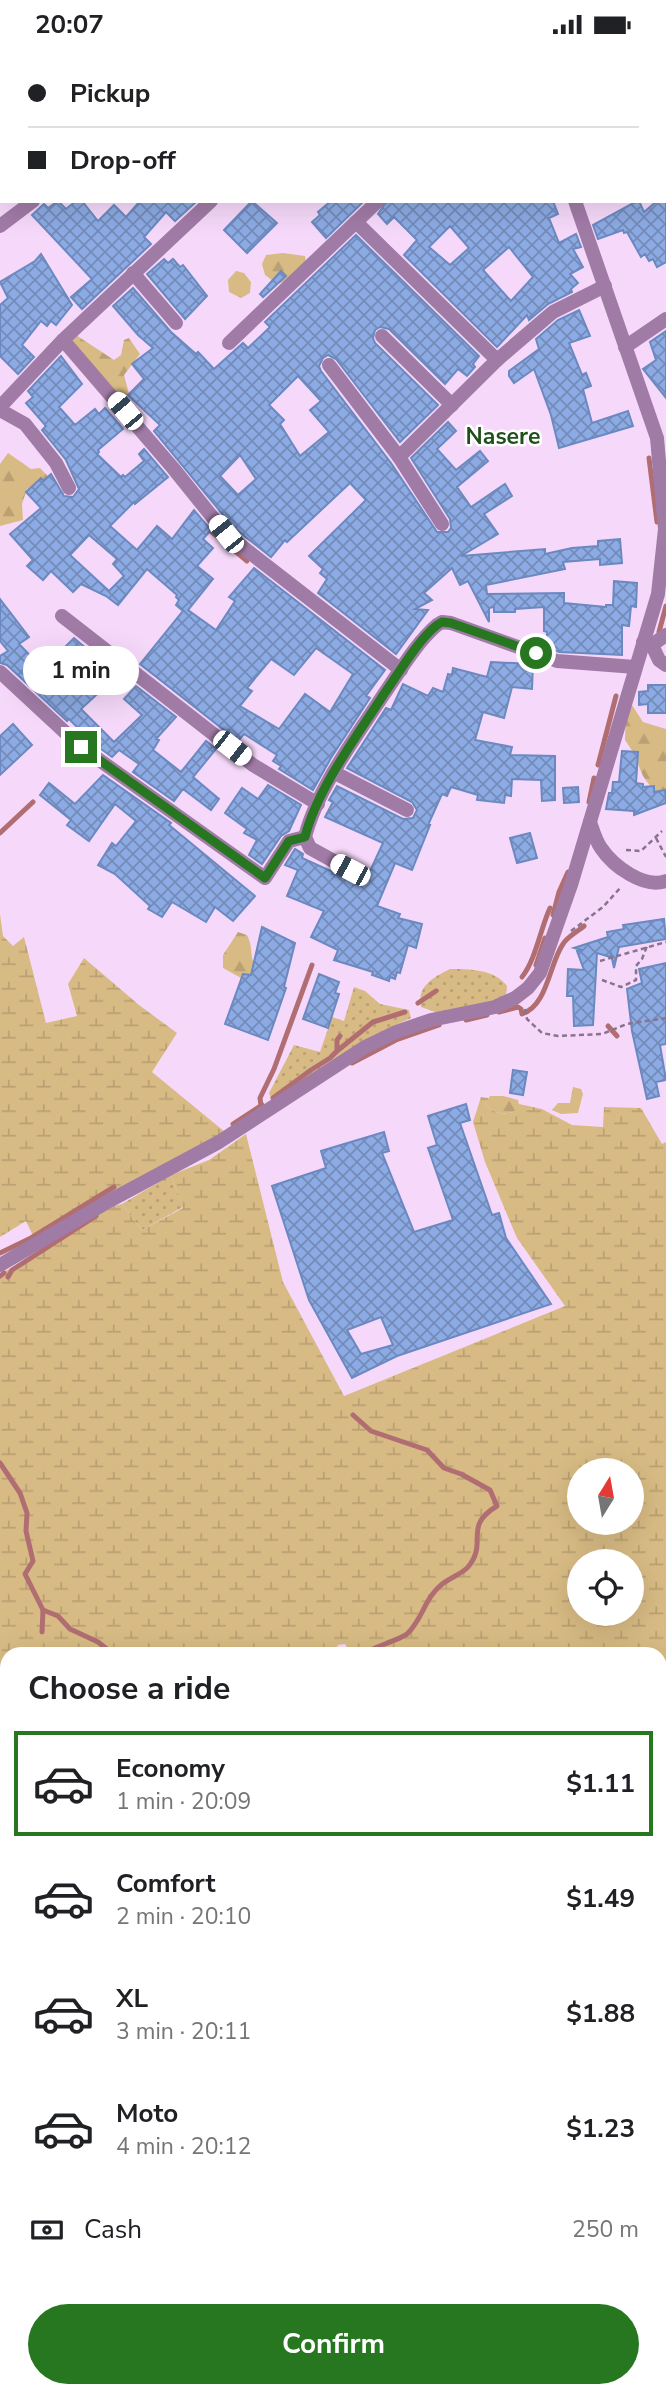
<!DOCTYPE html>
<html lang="en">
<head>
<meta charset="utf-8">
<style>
	:root { --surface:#fff; --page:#f2f2f2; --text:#202124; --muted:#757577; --line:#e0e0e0; --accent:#267720 }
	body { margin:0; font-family:"Nunito Sans",sans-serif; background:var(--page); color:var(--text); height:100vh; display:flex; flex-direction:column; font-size:26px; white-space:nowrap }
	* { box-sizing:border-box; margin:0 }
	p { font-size:23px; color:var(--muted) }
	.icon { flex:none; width:38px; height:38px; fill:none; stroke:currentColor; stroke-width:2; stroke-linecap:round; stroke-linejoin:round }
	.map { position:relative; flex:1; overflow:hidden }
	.drawer { position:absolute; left:0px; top:1598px; width:667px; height:751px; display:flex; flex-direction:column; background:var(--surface); border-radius:21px 21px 0 0; box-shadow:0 7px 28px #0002 }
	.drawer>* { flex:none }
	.guide { position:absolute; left:0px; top:0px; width:667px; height:154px; box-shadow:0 7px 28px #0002; display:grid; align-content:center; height:154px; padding:0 28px; background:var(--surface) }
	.needle { width:46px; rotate:11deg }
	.controls { position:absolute; left:567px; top:1409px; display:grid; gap:14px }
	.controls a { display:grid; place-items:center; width:77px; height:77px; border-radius:50%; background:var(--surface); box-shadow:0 7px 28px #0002; font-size:35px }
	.end { position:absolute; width:32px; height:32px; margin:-16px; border:9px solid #267720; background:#fff; box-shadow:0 0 0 4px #fff }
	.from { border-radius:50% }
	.bubble { position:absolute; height:49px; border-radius:24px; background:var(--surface); box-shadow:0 7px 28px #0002; font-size:23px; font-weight:700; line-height:49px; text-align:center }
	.car { position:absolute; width:21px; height:42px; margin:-21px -10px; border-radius:9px; box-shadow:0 0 5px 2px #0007; background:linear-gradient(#fff 24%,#345 0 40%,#fff 0 76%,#345 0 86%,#fff 0) }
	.guide b { display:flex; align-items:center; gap:24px; height:66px; font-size:26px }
	.guide b+b { border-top:2px solid var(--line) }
	.guide i { width:18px; height:18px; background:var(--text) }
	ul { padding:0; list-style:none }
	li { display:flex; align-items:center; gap:21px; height:105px; margin:0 14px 10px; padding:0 14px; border:4px solid transparent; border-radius:0px }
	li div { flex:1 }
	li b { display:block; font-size:26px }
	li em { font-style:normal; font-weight:700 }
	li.on { border-color:var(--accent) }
	li>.icon { width:63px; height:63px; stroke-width:1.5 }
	h2 { padding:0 28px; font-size:32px; line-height:84px }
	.pay { display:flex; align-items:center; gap:18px; height:77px; padding:0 28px; font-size:26px }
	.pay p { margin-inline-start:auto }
	.cta { display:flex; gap:14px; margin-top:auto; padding:14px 28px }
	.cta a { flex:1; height:80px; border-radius:42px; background:var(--accent); color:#fff; font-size:28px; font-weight:700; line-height:80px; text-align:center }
	.status { display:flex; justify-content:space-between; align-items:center; height:49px; padding:0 35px; background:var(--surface); direction:ltr }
	.status svg { height:19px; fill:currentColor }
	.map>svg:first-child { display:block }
</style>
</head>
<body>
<div class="status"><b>20:07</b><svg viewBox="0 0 49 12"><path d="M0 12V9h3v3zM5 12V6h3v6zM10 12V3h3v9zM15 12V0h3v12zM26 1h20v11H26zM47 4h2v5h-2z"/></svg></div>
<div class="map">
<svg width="666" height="2348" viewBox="0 0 666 2348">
	<defs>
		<pattern id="grass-dots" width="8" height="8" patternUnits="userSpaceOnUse" patternTransform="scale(1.75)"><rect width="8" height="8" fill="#d8bb84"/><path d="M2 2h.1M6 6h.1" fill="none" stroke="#baa072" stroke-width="1.8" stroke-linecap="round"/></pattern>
		<pattern id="forest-firs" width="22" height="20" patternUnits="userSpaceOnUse" patternTransform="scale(1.75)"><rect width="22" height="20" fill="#d8bb84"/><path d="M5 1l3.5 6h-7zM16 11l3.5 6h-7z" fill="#baa072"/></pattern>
		<pattern id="wetland-marsh" width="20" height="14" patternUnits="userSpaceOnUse" patternTransform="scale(1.75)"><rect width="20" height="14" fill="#d8bb84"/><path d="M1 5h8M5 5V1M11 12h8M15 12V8" fill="none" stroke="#baa072"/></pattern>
		<pattern id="building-cross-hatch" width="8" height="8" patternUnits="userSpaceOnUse" patternTransform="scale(1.75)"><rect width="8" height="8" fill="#8cabe4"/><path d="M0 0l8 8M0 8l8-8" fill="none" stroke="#738bb9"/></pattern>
	</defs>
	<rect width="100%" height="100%" fill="#f6d9fa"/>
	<g fill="url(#grass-dots)">
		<path d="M450,920C470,920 494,920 507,937L506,946L495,954L438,964L421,958C416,937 434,928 450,920Z"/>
		<path d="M354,938L365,942L380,955L409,961L411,969L370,988L272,1052L269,1044L294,996L320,1003L332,968L344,972Z"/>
		<path d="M171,1126L183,1158L142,1181L122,1155Z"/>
	</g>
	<g fill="url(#forest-firs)">
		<path d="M283,204L305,207L307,219L293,230L277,235L265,226L262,215L266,206Z"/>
		<path d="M236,222L244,224L251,233L250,244L241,249L229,243L228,231Z"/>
		<path d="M76,286L114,311L121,306L124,291L129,289L140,305L124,326L129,345L118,349L68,295Z"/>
		<path d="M8,404L31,420L40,419L64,444L62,449L38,434L27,440L22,455L23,471L0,477V415Z"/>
		<path d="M630,653L643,673L666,680V742L655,744L643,727L633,703L625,691L626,659Z"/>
		<path d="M238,883L247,886C255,902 247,908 260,924L258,931L241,929L223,919V906Z"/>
		<path d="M573,1038L581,1040L583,1045L578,1064L561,1065L552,1061L558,1054H570Z"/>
		<path d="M490,1047H503L518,1051L520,1060C507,1067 495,1066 485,1055Z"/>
	</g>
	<g fill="url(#wetland-marsh)" fill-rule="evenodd">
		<path d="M0,865L3,887L13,897L24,888L46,974L77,967L68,935L84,909L139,956L177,984L152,1023L225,1083L111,1144L35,1191L26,1172L0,1188Z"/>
		<path d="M481,1048L489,1049L485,1055C495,1066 507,1067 519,1060V1055L542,1060L572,1076L603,1078L604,1058L641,1059L662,1095L666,1093V2348H660L649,2342H660V1605H351L345,1595L338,1596L335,1602L337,1605H7V1997L0,1991V1225L63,1190L110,1158L122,1155L142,1181L183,1159L171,1126L209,1111L246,1085L283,1233L344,1347L565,1257L517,1189L485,1113L473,1073ZM579,1421H632V1474H579ZM579,1512H632V1564H579Z"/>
		<path d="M0,2063L7,2068V2342H387L396,2348H0Z"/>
	</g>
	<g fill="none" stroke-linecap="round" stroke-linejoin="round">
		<g stroke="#b06e72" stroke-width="5">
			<path d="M649,409L657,473"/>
			<path d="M206,478L247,512"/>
			<path d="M659,583L666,557"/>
			<path d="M598,716L616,647"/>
			<path d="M589,753L594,729"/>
			<path d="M0,784L33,753"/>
			<path d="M553,866L559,843L568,823"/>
			<path d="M536,916L545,889"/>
			<path d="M522,928C536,910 540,881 550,859"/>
			<path d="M418,954L436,942"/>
			<path d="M499,963L518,958L521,960L522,965C548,956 549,915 563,895C567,888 577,883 584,877"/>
			<path d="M466,971L487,966"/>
			<path d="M608,977L617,987"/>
			<path d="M337,1002L373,973L405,963"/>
			<path d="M352,1014L396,991L439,976"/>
			<path d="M273,1049L311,1021L330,1009L337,1002V991L340,987"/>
			<path d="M261,1057L260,1049L274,1020L312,916"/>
			<path d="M233,1075L262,1056"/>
			<path d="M0,1204L31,1189L114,1138"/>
			<path d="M0,1227L4,1224"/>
			<path d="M8,1228L12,1221L96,1167"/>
			<path d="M353,1366L371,1382L427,1401L444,1419L461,1425L490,1441L497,1457C462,1478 489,1493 468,1518C462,1525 449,1529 441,1536C425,1549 422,1571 407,1585C401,1590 372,1599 362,1605"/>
			<path d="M0,1414L20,1444L27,1464L26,1482L33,1512L25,1525L43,1561L42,1583"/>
			<path d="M43,1561L58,1567L70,1580L98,1593L113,1605"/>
			<path d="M206,2348L229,2342"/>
			<path d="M363,2348L370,2342"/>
		</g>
		<path stroke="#e8908d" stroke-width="30" d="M162,2348L163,2342"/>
	</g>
	<g fill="url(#building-cross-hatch)" stroke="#6b89c0" stroke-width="2" fill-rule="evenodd">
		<path d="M58,152L66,160L76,152H82L98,172L114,156L126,168L140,152H197L175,172L166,163L144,188L151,195L82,260L71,248L92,230L32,166L44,155L48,159Z"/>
		<path d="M252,152L277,174L247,204L224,181Z"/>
		<path d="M331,152H364L326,189L312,173L320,166L318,163Z"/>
		<path d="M387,152H553L558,165L549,169L559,194L576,185L581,198L573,200L583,218L570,225L578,234L571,240L572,243L548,255L529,271L527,266L497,298L404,206L417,191L394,168L387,175L378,165ZM450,177L469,199L450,216L429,198ZM509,198L533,228L511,252L483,221Z"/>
		<path d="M637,152H639L644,163L657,152H666V213L657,218L653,210L649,212L645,205L641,208L627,183L624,184L623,181L598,190L593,176Z"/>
		<path d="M356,186L479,307L473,315L475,318L467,327L458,320L445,335L389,280L380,278L375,281L373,289L375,294L438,356L400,393L336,310L328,306L323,309L319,317L321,322L391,414L437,483H448L451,479L450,470L411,409L448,373L456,382L437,400L456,421L480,402L488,412L457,438L471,458L505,435L512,447L484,465L498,485L461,507L545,500V505L572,499L598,497V492L620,490L622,514L600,516V510L563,513L565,520L486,536L487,545L564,544V554L606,558V556H613L614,532L637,534L636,558L631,557L629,577L622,576V606L559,603L547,598V583L544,582V558L515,560V563H494V558L489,559V573L468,532L460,536L452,519L424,544L432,551L415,560L428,561L396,605L318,544L327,530L320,524L323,520L309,507L366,451L350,434L287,493L285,491L271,508L233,478L154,382L160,376L128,346L144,330L132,315L153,299L138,286L113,257L133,239L171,283L196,305L198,303L214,320L243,294L248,299L270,278L265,273ZM298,327L321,352L310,361L329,383L300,407L280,375L284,371L269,356ZM240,406L256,430L238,446L220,427Z"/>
		<path d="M41,205L72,256L56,276L51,272L47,277L41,272L22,296L34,308L18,325L0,307V256L8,249L0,233L35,212Z"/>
		<path d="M164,210L168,214L173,210L180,218L183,216L207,247L185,270L147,225Z"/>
		<path d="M281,222L286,227L263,248L260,245Z"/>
		<path d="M579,261L590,287L569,294L582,326L586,324L591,337L583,340L592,374L628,362L633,377L559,399L551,366L534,320L514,334L509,327V322L539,300L536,290L558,271Z"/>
		<path d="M666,282V349L643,320L656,311L650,293Z"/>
		<path d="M61,307L82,335L59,358L75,376L95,360L99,365L105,359L123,380L98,401L99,403L97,405L121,428L123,426L125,428L144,412L139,405L144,400L168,428L135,455L134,453L110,477L137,501L157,477L172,490L194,461L211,481L203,490L213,499L197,517L213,530L188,561L216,581L235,552L229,548L254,519L385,621L366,647L370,649L331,709L313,741L279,720L281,717L273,712L277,706L244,685L238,692L140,615L183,562L176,556L179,551L176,548L177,546L147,520L118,556L106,547L81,535L73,543L51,522L43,531L27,517L33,511L10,485L41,459L26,443L41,429L43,432L51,425L64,447L73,448L79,440L66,411L42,381L46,377L26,354L33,348L28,342ZM89,486L117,510L113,515L124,527L109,542L70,506ZM316,599L353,625L330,663L305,645L279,680L240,657L252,642L247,639L271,610L294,626Z"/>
		<path d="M0,550L29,588L19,595L43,620L74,589L94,606L91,608L96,612L89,620L105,638L81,660L114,693L142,666L124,650L136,637L176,668L156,690L159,691L153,701L181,723L206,692L216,700L193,728L219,750L211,761L183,740L174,752L133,723L139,715L119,701L112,708L93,694L69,670L67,672L7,616L0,614V607L8,602L0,592Z"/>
		<path d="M491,613L533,615L532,640L512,638L504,669L483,663L475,691L512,698L510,706L555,707V751L542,752L541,731L512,730L511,747L505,746L504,754L477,751L478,746L451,738L447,747L442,745L428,776H430L412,821L395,814L377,857L400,865L398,869L422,875L416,899L408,896L400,924L397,923L395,930L390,928L389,932L372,926L373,923L334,911L338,901L311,888L324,862L287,847L298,821L285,816L295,800L303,805L302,809L333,823L332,825L364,835L383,794L325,768L333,753L329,751L337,737L403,770L413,769L417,761L412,753L347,719L386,659L391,661L403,635L428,647L433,639L443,643L448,625L452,626L453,619L487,628Z"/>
		<path d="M648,636H666V664H648V655L639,656V643L648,642Z"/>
		<path d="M13,675L32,696L0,726V687Z"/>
		<path d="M622,702L638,703L636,734L643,735V738L654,737V743L665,741L666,754L634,766V762L606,760L609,744H612L613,733H619Z"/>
		<path d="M103,726L171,774L169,776L255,847L233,872L215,858L206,873L172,853L162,868L148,860L150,857L115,825L98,816L112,794L116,797L136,772L115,755L89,792L67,776L71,771L40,746L49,734L75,755Z"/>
		<path d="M268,736L301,756L289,782L281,787L262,815L249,806L257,791L244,784L247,780L225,764L242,739L258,750Z"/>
		<path d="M578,738L579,753L564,754L563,739Z"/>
		<path d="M530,784L537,809L517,814L510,789Z"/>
		<path d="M664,870L666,890L619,898L614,919L611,905L610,908L597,904L593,976L574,977L573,947H567L568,920L584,921L577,902L582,901L574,899L608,888L607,883L624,880L623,876Z"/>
		<path d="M262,878L295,894L284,938L286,939L268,991L225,975L243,925L251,926Z"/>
		<path d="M666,914V995L660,996L666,1031L656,1033L659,1047L647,1050L632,982L627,940L642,934L639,920Z"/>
		<path d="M319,925L339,933L335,944L339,945L328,979L303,970Z"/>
		<path d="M513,1021L527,1023L523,1046L510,1044Z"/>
		<path d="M466,1055L470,1071L460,1074L492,1166L499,1164L506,1189L551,1255L397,1307L352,1329L309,1251L272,1137L326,1119L321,1102L384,1083L389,1102L382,1104L414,1183L453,1171L428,1099L437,1096L428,1067ZM381,1268L393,1296L361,1305L347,1281Z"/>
	</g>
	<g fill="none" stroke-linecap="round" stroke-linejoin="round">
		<g stroke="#8a738e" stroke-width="2.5" stroke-dasharray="5 3.5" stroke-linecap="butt">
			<path d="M656,789L666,808"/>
			<path d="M626,801L641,802L662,782"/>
			<path d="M571,882L603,858L621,838"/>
			<path d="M600,912L666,893"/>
			<path d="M602,931L621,938L636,931V917L642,910L647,897"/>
			<path d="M525,960L527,970L542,984L558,987L602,985L627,975L666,969"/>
		</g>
		<g stroke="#a07ba6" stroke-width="14">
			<path d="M230,2L232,0"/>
			<path d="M0,28L2,31"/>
			<path d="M665,56H666"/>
			<path d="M0,67L2,66"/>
			<path d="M356,173L497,311"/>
			<path d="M0,177L33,152"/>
			<path d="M133,224L176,274"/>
			<path d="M382,287L452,356"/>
			<path d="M63,291L173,419L226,485L401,621"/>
			<path d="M229,294L378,152"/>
			<path d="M625,298L666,270"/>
			<path d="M329,316L399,408L442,475"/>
			<path d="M0,358L63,291L211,152"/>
			<path d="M0,361L25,375L56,414L69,439"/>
			<path d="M399,408L497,311L553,263L605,237"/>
			<path d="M62,567L253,716L318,755"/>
			<path d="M643,593L652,596L666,586"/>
			<path d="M652,596L659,611L666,616"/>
			<path d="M0,623L81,698L265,829L289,792L305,788"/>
			<path d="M335,724L407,761"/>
			<path d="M590,773C593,782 596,792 601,799C613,817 644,840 666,832"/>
			<path d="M350,821L310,799L305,788C317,740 357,686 384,645C400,622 416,594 437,576L442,573L451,574L557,612L635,618"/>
		</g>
		<g stroke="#a07ba6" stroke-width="14">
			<path d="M517,0L518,2"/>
			<path d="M0,1216L109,1152L219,1093L365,998L396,983L431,971L495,958L515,949L528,939L540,924L571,836L658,545L665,480L657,389L575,152"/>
		</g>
		<g stroke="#7e4886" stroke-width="14">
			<path d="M0,2032L7,2037"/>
			<path d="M446,2342L456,2348"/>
		</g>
	</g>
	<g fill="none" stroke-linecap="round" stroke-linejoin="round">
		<path stroke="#267720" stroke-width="9" d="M81,698L265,829L289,792L305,788C317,740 357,687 384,645C399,624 417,592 437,576L442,573L451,574L536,604"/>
	</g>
	<g text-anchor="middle" stroke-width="5" stroke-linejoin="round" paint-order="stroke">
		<g font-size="23" font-weight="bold" fill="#1e501a" stroke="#fff">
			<text x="503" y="395">Nasere</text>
		</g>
	</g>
</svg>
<div class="controls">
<a><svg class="needle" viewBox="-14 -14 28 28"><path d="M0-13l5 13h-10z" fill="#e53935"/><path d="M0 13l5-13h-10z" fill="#757577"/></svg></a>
<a><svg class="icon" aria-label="locate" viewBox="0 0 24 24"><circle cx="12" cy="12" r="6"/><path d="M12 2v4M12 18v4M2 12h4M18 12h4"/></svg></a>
</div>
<i class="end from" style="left:536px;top:604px"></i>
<i class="end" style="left:81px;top:698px"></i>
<div class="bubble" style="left:23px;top:597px;width:116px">1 min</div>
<i class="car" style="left:125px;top:362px;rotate:320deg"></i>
<i class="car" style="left:226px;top:485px;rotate:321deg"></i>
<i class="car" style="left:232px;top:699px;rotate:128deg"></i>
<i class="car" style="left:350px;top:821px;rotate:298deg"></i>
<div class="guide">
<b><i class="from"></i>Pickup</b>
<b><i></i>Drop-off</b>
</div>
<section class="drawer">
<h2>Choose a ride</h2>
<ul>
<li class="on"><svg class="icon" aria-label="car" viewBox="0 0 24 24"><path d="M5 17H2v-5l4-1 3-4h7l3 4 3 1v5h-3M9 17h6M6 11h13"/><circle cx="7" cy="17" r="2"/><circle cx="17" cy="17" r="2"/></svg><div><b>Economy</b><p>1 min · 20:09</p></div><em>$1.11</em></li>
<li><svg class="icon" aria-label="car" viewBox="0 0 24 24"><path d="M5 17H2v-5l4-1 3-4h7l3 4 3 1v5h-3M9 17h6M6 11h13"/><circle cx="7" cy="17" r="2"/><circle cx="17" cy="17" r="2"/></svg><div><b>Comfort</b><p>2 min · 20:10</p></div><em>$1.49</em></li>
<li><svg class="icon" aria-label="car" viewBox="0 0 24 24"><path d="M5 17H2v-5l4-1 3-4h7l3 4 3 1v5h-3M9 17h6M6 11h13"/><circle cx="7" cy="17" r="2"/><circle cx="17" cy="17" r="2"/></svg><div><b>XL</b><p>3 min · 20:11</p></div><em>$1.88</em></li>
<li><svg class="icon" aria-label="car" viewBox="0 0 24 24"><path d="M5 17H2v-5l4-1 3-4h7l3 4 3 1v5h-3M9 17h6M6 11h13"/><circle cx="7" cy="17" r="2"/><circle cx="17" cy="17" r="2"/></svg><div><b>Moto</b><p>4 min · 20:12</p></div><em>$1.23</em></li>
</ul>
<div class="pay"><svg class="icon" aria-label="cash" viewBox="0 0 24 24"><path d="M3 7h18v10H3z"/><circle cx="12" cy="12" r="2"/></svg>Cash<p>250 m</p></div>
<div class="cta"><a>Confirm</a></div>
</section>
</div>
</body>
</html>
